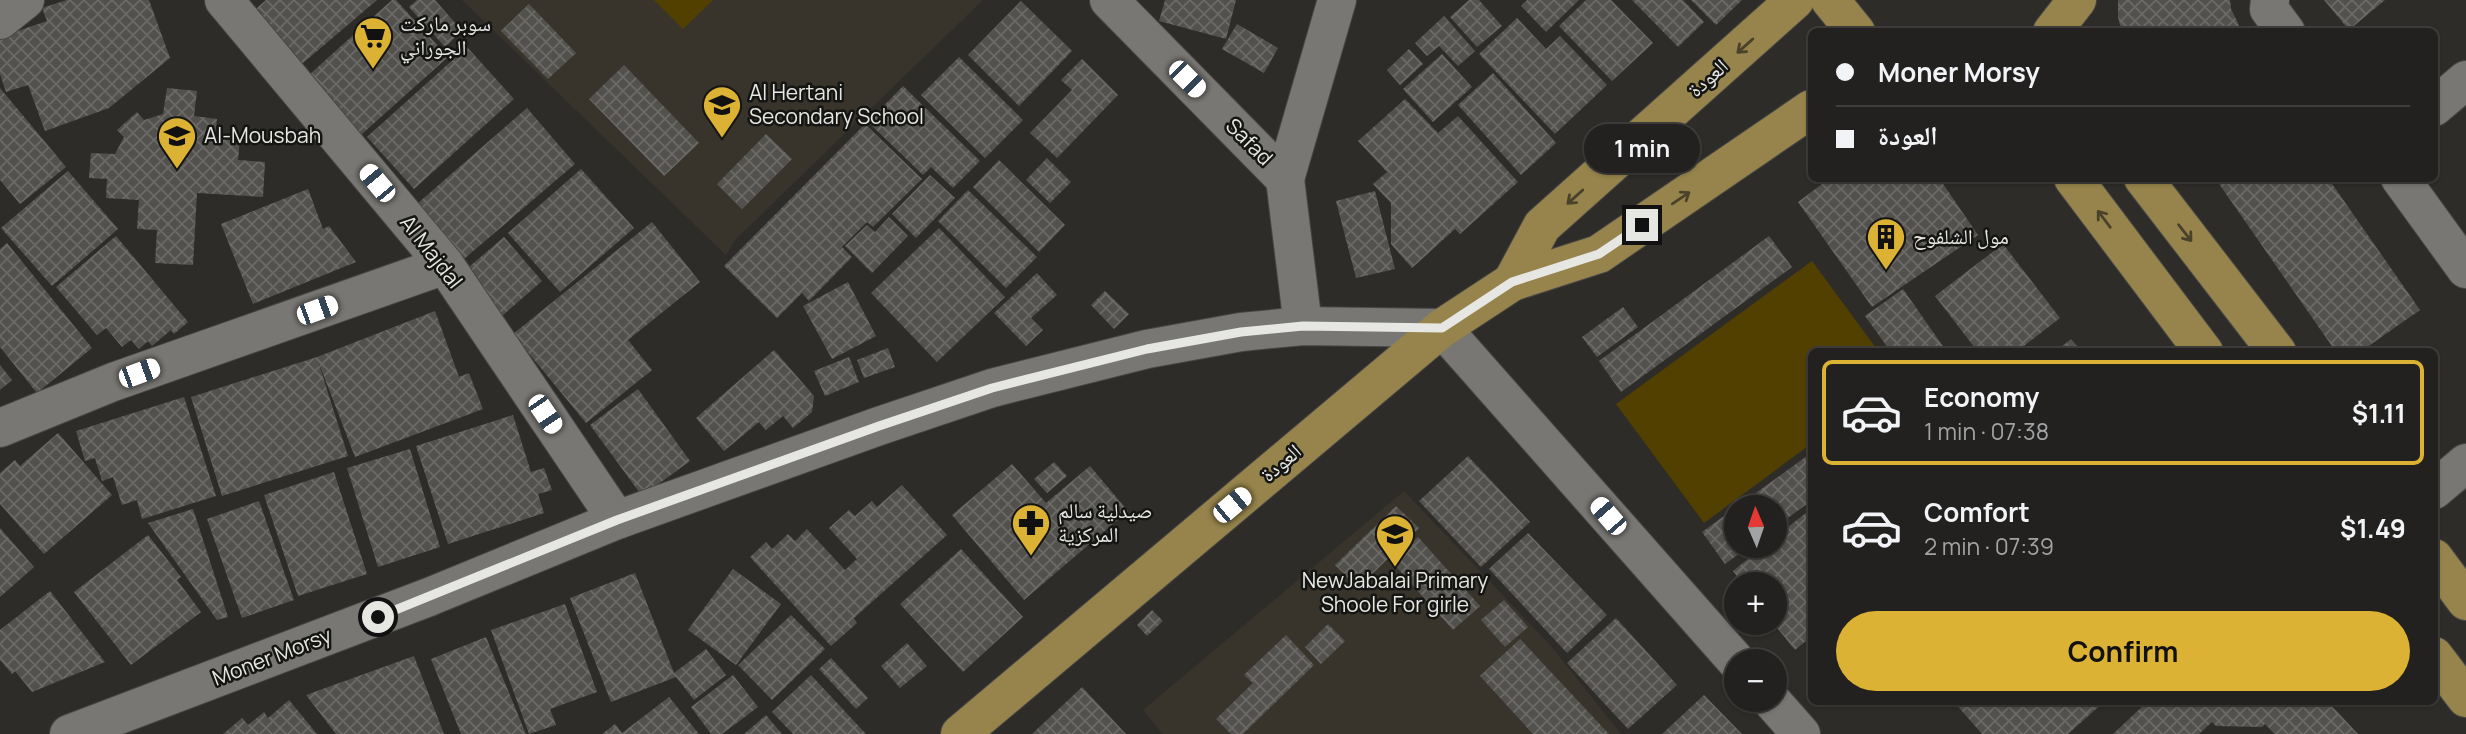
<!DOCTYPE html>
<html lang="en">
<head>
<meta charset="utf-8">
<style>
	:root { --surface:#22211f; --page:#2a2928; --text:#f1f3f6; --muted:#a2a3a4; --line:#3f3e3d; --accent:#dbb233 }
	body { margin:0; font-family:Manrope,"Noto Naskh Arabic",sans-serif; background:var(--page); color:var(--text); height:100vh; display:flex; flex-direction:column; font-size:26px; white-space:nowrap }
	* { box-sizing:border-box; margin:0 }
	p { font-size:23px; color:var(--muted) }
	.icon { flex:none; width:38px; height:38px; fill:none; stroke:currentColor; stroke-width:2; stroke-linecap:round; stroke-linejoin:round }
	.map { position:relative; flex:1; overflow:hidden }
	.drawer { position:absolute; left:1808px; top:348px; width:630px; height:357px; display:flex; flex-direction:column; background:var(--surface); border-radius:10px; box-shadow:0 2px 5px #0004,0 0 0 2px var(--line) }
	.drawer>* { flex:none }
	.hud { position:absolute; left:1808px; top:28px; width:630px; height:154px; border-radius:10px; box-shadow:0 2px 5px #0004,0 0 0 2px var(--line); display:grid; align-content:center; height:154px; padding:0 28px; background:var(--surface) }
	.needle { width:46px; rotate:358deg }
	.controls { position:absolute; left:1724px; top:495px; display:grid; gap:14px }
	.controls a { display:grid; place-items:center; width:63px; height:63px; border-radius:50%; background:var(--surface); box-shadow:0 2px 5px #0004,0 0 0 2px var(--line); font-size:35px }
	.end { position:absolute; width:32px; height:32px; margin:-16px; border:9px solid #e6e6e3; background:#111; box-shadow:0 0 0 4px #111 }
	.from { border-radius:50% }
	.bubble { position:absolute; height:49px; border-radius:24px; background:var(--surface); box-shadow:0 2px 5px #0004,0 0 0 2px var(--line); font-size:23px; font-weight:700; line-height:49px; text-align:center }
	.car { position:absolute; width:21px; height:42px; margin:-21px -10px; border-radius:9px; box-shadow:0 0 5px 2px #0007; background:linear-gradient(#fff 24%,#345 0 40%,#fff 0 76%,#345 0 86%,#fff 0) }
	.hud b { display:flex; align-items:center; gap:24px; height:66px; font-size:26px }
	.hud b+b { border-top:2px solid var(--line) }
	.hud i { width:18px; height:18px; background:var(--text) }
	ul { padding:12px 0 0; list-style:none }
	li { display:flex; align-items:center; gap:21px; height:105px; margin:0 14px 10px; padding:0 14px; border:4px solid transparent; border-radius:10px }
	li div { flex:1 }
	li b { display:block; font-size:26px }
	li em { font-style:normal; font-weight:700 }
	li.selected { border-color:var(--accent) }
	li>.icon { width:63px; height:63px; stroke-width:1.5 }
	.action { display:flex; gap:14px; margin-top:auto; padding:14px 28px }
	.action a { flex:1; height:80px; border-radius:42px; background:var(--accent); color:#111; font-size:28px; font-weight:700; line-height:80px; text-align:center }
	.map>svg:first-child { display:block }
</style>
</head>
<body>
<div class="map">
<svg width="2466" height="734" viewBox="0 0 2466 734">
	<defs>
		<pattern id="building-cross-hatch" width="8" height="8" patternUnits="userSpaceOnUse" patternTransform="scale(1.75)"><rect width="8" height="8" fill="#53514d"/><path d="M0 0l8 8M0 8l8-8" fill="none" stroke="#6c6a66"/></pattern>
	</defs>
	<rect width="100%" height="100%" fill="#2e2c29"/>
	<g fill="#38342b">
		<path d="M462,0H983L735,240L726,255Z"/>
		<path d="M1404,491L1551,646L1621,734H1163L1143,710Z"/>
	</g>
	<g fill="#524000">
		<path d="M654,0H713L683,29Z"/>
		<path d="M1812,261L1879,352H1811V444L1704,523L1616,404Z"/>
	</g>
	<g fill="url(#building-cross-hatch)">
		<path d="M67,0H149L170,58L109,108L45,131L28,85L6,92L0,74V37L47,21L42,8Z"/>
		<path d="M266,0H377L296,69L249,15Z"/>
		<path d="M392,0H396L448,57L353,142L299,84Z"/>
		<path d="M417,0H435L462,31L445,47L409,7Z"/>
		<path d="M1165,0H1236L1226,39L1159,21Z"/>
		<path d="M1469,0H1479L1502,26L1477,47L1450,17Z"/>
		<path d="M1527,0H1579L1546,32L1521,6Z"/>
		<path d="M1586,0H1611L1653,43L1612,81L1559,26Z"/>
		<path d="M1632,0H1683L1704,22L1678,47Z"/>
		<path d="M1691,0H1742L1716,25Z"/>
		<path d="M2118,0H2230L2231,9L2239,25L2237,32H2122L2118,17Z"/>
		<path d="M2324,0H2385L2349,30Z"/>
		<path d="M1021,1L1072,51L1019,106L968,55Z"/>
		<path d="M529,4L576,53L548,79L501,31Z"/>
		<path d="M1444,16L1475,51L1458,66L1439,46L1427,56L1415,43Z"/>
		<path d="M1517,18L1546,49L1560,36L1607,85L1555,134L1479,54Z"/>
		<path d="M1237,24L1278,48L1264,73L1222,49Z"/>
		<path d="M467,47L514,99L414,189L367,137Z"/>
		<path d="M1409,49L1423,64L1400,85L1387,70Z"/>
		<path d="M1442,54L1472,87L1433,122L1403,89Z"/>
		<path d="M959,57L1023,120L985,158L921,95Z"/>
		<path d="M1082,59L1118,95L1057,158L1030,133L1072,90L1061,80Z"/>
		<path d="M624,65L699,143L664,176L589,99Z"/>
		<path d="M1493,73L1556,143L1521,175L1458,105Z"/>
		<path d="M903,86L980,161L953,188L931,167L923,175L868,122Z"/>
		<path d="M0,88L66,167L20,204L0,180Z"/>
		<path d="M167,88L197,91L194,116L217,119L215,136L240,139L238,160L265,162L263,197L197,193L193,265L155,263L157,230L137,229L139,200L106,198L107,179L89,178L91,153L115,154L124,137L117,130L137,112L144,120L163,114Z"/>
		<path d="M1405,99L1438,133L1458,116L1518,182L1460,234L1455,229L1412,268L1391,244V203L1373,184L1387,172L1358,141Z"/>
		<path d="M527,108L575,164L464,259L417,204Z"/>
		<path d="M865,124L922,179L873,227L867,222L842,247L852,257L809,301L802,293L777,318L724,266Z"/>
		<path d="M766,134L792,159L742,209L717,184Z"/>
		<path d="M1047,158L1071,182L1050,203L1026,180Z"/>
		<path d="M999,160L1065,225L1039,252L973,187Z"/>
		<path d="M581,169L634,228L560,292L508,233Z"/>
		<path d="M68,171L118,229L52,286L1,228Z"/>
		<path d="M930,175L955,198L916,238L892,214Z"/>
		<path d="M1830,178H1939L1978,235L1872,307L1798,202Z"/>
		<path d="M2215,178H2328L2420,310L2360,352H2336Z"/>
		<path d="M308,189L323,229L329,226L356,262L253,304L221,224Z"/>
		<path d="M968,190L1037,257L1006,288L938,221Z"/>
		<path d="M1375,191L1395,269L1356,278L1336,201Z"/>
		<path d="M889,217L908,236L872,273L845,246L867,225L875,232Z"/>
		<path d="M652,222L700,282L628,340L652,370L586,423L513,334Z"/>
		<path d="M939,228L1005,297L937,362L871,293Z"/>
		<path d="M116,236L188,322L174,334L171,330L152,346L148,341L139,349L131,340L122,347L106,328L97,335L56,287Z"/>
		<path d="M1769,236L1792,267L1621,392L1599,361Z"/>
		<path d="M504,237L542,281L502,316L463,272Z"/>
		<path d="M7,243L92,348L37,393L0,347V249Z"/>
		<path d="M2003,244L2060,318L2016,352H1978L1935,296Z"/>
		<path d="M1037,273L1057,295L1031,318L1043,330L1026,346L994,313Z"/>
		<path d="M848,282L876,336L832,359L803,306Z"/>
		<path d="M1903,289L1947,352H1891L1865,316Z"/>
		<path d="M1105,291L1129,314L1114,329L1091,305Z"/>
		<path d="M1623,307L1638,327L1597,357L1582,337Z"/>
		<path d="M435,311L459,377L469,373L483,409L355,457L318,361L348,456L222,496L191,397L317,357Z"/>
		<path d="M2071,339L2082,352H2055Z"/>
		<path d="M888,348L895,367L864,378L857,360Z"/>
		<path d="M774,350L814,396L812,412L793,428L783,416L766,430L759,422L724,451L696,418Z"/>
		<path d="M849,357L859,382L825,396L814,371Z"/>
		<path d="M0,365L12,380L0,390Z"/>
		<path d="M638,389L690,461L642,496L590,425Z"/>
		<path d="M184,397L216,496L142,519L137,500L122,505L113,477L102,481L95,458L85,461L76,431Z"/>
		<path d="M513,415L531,472L544,468L552,490L538,494L544,513L448,544L416,446Z"/>
		<path d="M58,433L112,495L44,554L0,504V473L15,460L20,466Z"/>
		<path d="M410,449L440,547L378,567L347,468Z"/>
		<path d="M1811,453V501L1774,528V508H1736V546H1750L1725,564L1702,532Z"/>
		<path d="M1468,456L1530,522L1481,567L1419,501Z"/>
		<path d="M1054,462L1067,476L1047,493L1034,479Z"/>
		<path d="M1012,464L1046,503L1090,466L1128,511L1024,600L952,515Z"/>
		<path d="M334,472L367,574L298,596L264,495Z"/>
		<path d="M902,485L947,535L854,618L857,623L831,646L750,557L766,542L772,549L788,534L795,541L807,529L845,570L857,559L829,528L849,510L855,516L872,501L877,507Z"/>
		<path d="M259,501L294,600L242,618L207,519Z"/>
		<path d="M1396,506L1419,528L1358,588L1335,565Z"/>
		<path d="M193,509L228,617L217,620L148,523Z"/>
		<path d="M1811,509V637L1795,650L1774,624V584H1743L1733,571L1764,546H1774V538Z"/>
		<path d="M0,528L34,567L0,597Z"/>
		<path d="M1528,533L1607,615L1567,653L1489,569Z"/>
		<path d="M148,535L181,577L177,580L201,612L131,665L74,592Z"/>
		<path d="M1418,537L1480,606L1453,630L1391,561Z"/>
		<path d="M961,549L1023,617L963,672L900,604Z"/>
		<path d="M733,569L781,604L736,665L688,630Z"/>
		<path d="M635,573L674,673L706,649L726,675L694,700L676,677L611,702L570,598Z"/>
		<path d="M50,591L105,662L32,692L15,671L12,674L0,660V630Z"/>
		<path d="M1504,600L1528,627L1505,647L1481,620Z"/>
		<path d="M565,604L597,692L550,709L556,725L529,734L491,630Z"/>
		<path d="M1152,610L1163,621L1147,636L1137,625Z"/>
		<path d="M791,615L825,649L772,700L738,665Z"/>
		<path d="M1616,618L1677,685L1628,729L1567,663Z"/>
		<path d="M1328,624L1345,641L1321,664L1305,647Z"/>
		<path d="M1286,635L1314,665L1243,734H1231L1216,719L1253,683L1244,675Z"/>
		<path d="M486,637L526,734H461L431,659Z"/>
		<path d="M1520,639L1609,734H1533L1480,676Z"/>
		<path d="M907,643L927,666L900,688L881,666Z"/>
		<path d="M414,656L444,734H336L306,695Z"/>
		<path d="M831,658L868,698L856,709L819,669Z"/>
		<path d="M733,675L758,707L722,734H711L691,707Z"/>
		<path d="M811,675L866,734H793L772,712Z"/>
		<path d="M1082,687L1126,734H1032Z"/>
		<path d="M1704,695L1742,734H1662Z"/>
		<path d="M669,697L699,734H602L615,724L622,733Z"/>
		<path d="M289,700L317,734H223L242,718L248,725L264,712L268,718Z"/>
		<path d="M1954,702H2104L2068,734H1982Z"/>
		<path d="M2147,702H2328L2358,734H2275L2265,724L2262,727L2216,726L2212,722L2199,734H2113Z"/>
		<path d="M766,715L782,734H744Z"/>
	</g>
	<g fill="none" stroke-linecap="round" stroke-linejoin="round">
		<g stroke="#484744" stroke-width="40">
			<g id="minor">
				<path d="M224,0L445,265L617,520"/>
				<path d="M1109,0L1285,179L1303,326"/>
				<path d="M2270,0L2269,9L2286,32"/>
				<path d="M0,20L25,0"/>
				<path d="M2434,107L2466,80"/>
				<path d="M2400,178L2466,269"/>
				<path d="M1285,179L1337,0"/>
				<path d="M0,428L113,382L445,265"/>
				<path d="M2434,490L2466,463"/>
				<path d="M1771,700L1801,734"/>
				<path d="M69,734L429,597L617,520L879,426L992,388L1147,349L1241,332L1303,326L1442,328L1737,662"/>
			</g>
		</g>
		<g stroke="#484744" stroke-width="40">
			<g id="major">
				<path d="M1830,0L1856,32"/>
				<path d="M2052,32L2077,0"/>
				<path d="M2073,178L2204,352"/>
				<path d="M2143,178L2277,352"/>
				<path d="M1512,282L1542,226L1795,0"/>
				<path d="M2434,558L2466,601"/>
				<path d="M2434,656L2466,698"/>
				<path d="M960,734L1442,328L1512,282L1599,254L1811,109"/>
			</g>
		</g>
		<use href="#minor" stroke="#797773" stroke-width="38"/>
		<use href="#major" stroke="#96844c" stroke-width="38"/>
	</g>
	<defs><path id="oneway-shaft" d="M-6 0H5M1.5-3L5.5 0L1.5 3" fill="none" stroke-width="1.6" stroke-linecap="round" stroke-linejoin="round" transform="scale(1.75)"/></defs>
	<g stroke="#49412a">
		<use href="#oneway-shaft" transform="translate(1745 46) rotate(138)"/>
		<use href="#oneway-shaft" transform="translate(1575 197) rotate(138)"/>
		<use href="#oneway-shaft" transform="translate(1681 198) rotate(-34)"/>
		<use href="#oneway-shaft" transform="translate(2104 219) rotate(-127)"/>
		<use href="#oneway-shaft" transform="translate(2185 233) rotate(52)"/>
	</g>
	<g fill="none" stroke-linecap="round" stroke-linejoin="round">
		<path stroke="#e6e6e3" stroke-width="9" d="M378,617L617,520L879,426L992,388L1147,349L1241,332L1303,326L1442,328L1512,282L1599,254L1642,225"/>
	</g>
	<defs>
		<g id="supermarket-pin" transform="scale(2.0125)"><path d="M0 17L-7.5 6A9.5 9.5 0 1 1 7.5 6Z" fill="#dbb233" stroke="#151513"/><path d="M-6-5.5h2.5l.6 2H6L4.5 2H-2.5L-4.4-4H-6ZM-1.5 3.2a1.3 1.3 0 1 0 .1 0ZM3 3.2a1.3 1.3 0 1 0 .1 0Z" fill="#111"/></g>
		<g id="school-pin" transform="scale(2.0125)"><path d="M0 17L-7.5 6A9.5 9.5 0 1 1 7.5 6Z" fill="#dbb233" stroke="#151513"/><path d="M0-5L7-2L0 1L-7-2ZM-4 1L0 2.5L4 1V4Q0 6-4 4Z" fill="#111"/></g>
		<g id="building-pin" transform="scale(2.0125)"><path d="M0 17L-7.5 6A9.5 9.5 0 1 1 7.5 6Z" fill="#dbb233" stroke="#151513"/><path d="M-4-6H4V6H1V3H-1V6H-4ZM-2.5-4.3h1.7v1.8h-1.7ZM.8-4.3h1.7v1.8H.8ZM-2.5-1h1.7V.8h-1.7ZM.8-1h1.7V.8H.8Z" fill="#111"/></g>
		<g id="pharmacy-pin" transform="scale(2.0125)"><path d="M0 17L-7.5 6A9.5 9.5 0 1 1 7.5 6Z" fill="#dbb233" stroke="#151513"/><path d="M-2-6h4v4h4v4h-4v4h-4v-4h-4v-4h4Z" fill="#111"/></g>
	</defs>
	<g fill-rule="evenodd">
		<use href="#supermarket-pin" x="373" y="36"/>
		<use href="#school-pin" x="722" y="105"/>
		<use href="#school-pin" x="177" y="136"/>
		<use href="#building-pin" x="1886" y="237"/>
		<use href="#pharmacy-pin" x="1031" y="523"/>
		<use href="#school-pin" x="1395" y="534"/>
	</g>
	<g text-anchor="middle" stroke-width="5" stroke-linejoin="round" paint-order="stroke">
		<g font-size="21" fill="#e6e6e3" stroke="#151513" text-anchor="start">
			<text x="400" y="31">سوبر ماركت<tspan x="400" dy="24">الجوراني</tspan></text>
			<text x="749" y="100">Al Hertani<tspan x="749" dy="24">Secondary School</tspan></text>
			<text x="204" y="143">Al-Mousbah</text>
			<text x="1913" y="244">مول الشلفوح</text>
			<text x="1058" y="518">صيدلية سالم<tspan x="1058" dy="24">المركزية</tspan></text>
			<text x="1395" y="588" text-anchor="middle">NewJabalai Primary<tspan x="1395" dy="24">Shoole For girle</tspan></text>
		</g>
		<g font-size="21" fill="#e6e6e3" stroke="#151513">
			<text transform="translate(1708 78) rotate(-42)" y="7">العودة</text>
			<text transform="translate(1249 142) rotate(45)" y="7">Safad</text>
			<text transform="translate(431 252) rotate(52)" y="7">Al Majdal</text>
			<text transform="translate(1281 463) rotate(-40)" y="7">العودة</text>
			<text transform="translate(272 657) rotate(-21)" y="7">Moner Morsy</text>
		</g>
	</g>
</svg>
<div class="controls">
<a><svg class="needle" viewBox="-14 -14 28 28"><path d="M0-13l5 13h-10z" fill="#e53935"/><path d="M0 13l5-13h-10z" fill="#a2a3a4"/></svg></a>
<a>+</a>
<a>−</a>
</div>
<i class="end from" style="left:378px;top:617px"></i>
<i class="end" style="left:1642px;top:225px"></i>
<div class="bubble" style="left:1584px;top:124px;width:116px">1 min</div>
<i class="car" style="left:1187px;top:79px;rotate:135deg"></i>
<i class="car" style="left:377px;top:183px;rotate:320deg"></i>
<i class="car" style="left:317px;top:310px;rotate:70deg"></i>
<i class="car" style="left:139px;top:373px;rotate:70deg"></i>
<i class="car" style="left:545px;top:414px;rotate:146deg"></i>
<i class="car" style="left:1232px;top:505px;rotate:50deg"></i>
<i class="car" style="left:1608px;top:516px;rotate:319deg"></i>
<div class="hud">
<b><i class="from"></i>Moner Morsy</b>
<b><i></i>العودة</b>
</div>
<section class="drawer">
<ul>
<li class="selected"><svg class="icon" aria-label="car" viewBox="0 0 24 24"><path d="M5 17H2v-5l4-1 3-4h7l3 4 3 1v5h-3M9 17h6M6 11h13"/><circle cx="7" cy="17" r="2"/><circle cx="17" cy="17" r="2"/></svg><div><b>Economy</b><p>1 min · 07:38</p></div><em>$1.11</em></li>
<li><svg class="icon" aria-label="car" viewBox="0 0 24 24"><path d="M5 17H2v-5l4-1 3-4h7l3 4 3 1v5h-3M9 17h6M6 11h13"/><circle cx="7" cy="17" r="2"/><circle cx="17" cy="17" r="2"/></svg><div><b>Comfort</b><p>2 min · 07:39</p></div><em>$1.49</em></li>
</ul>
<div class="action"><a>Confirm</a></div>
</section>
</div>
</body>
</html>
